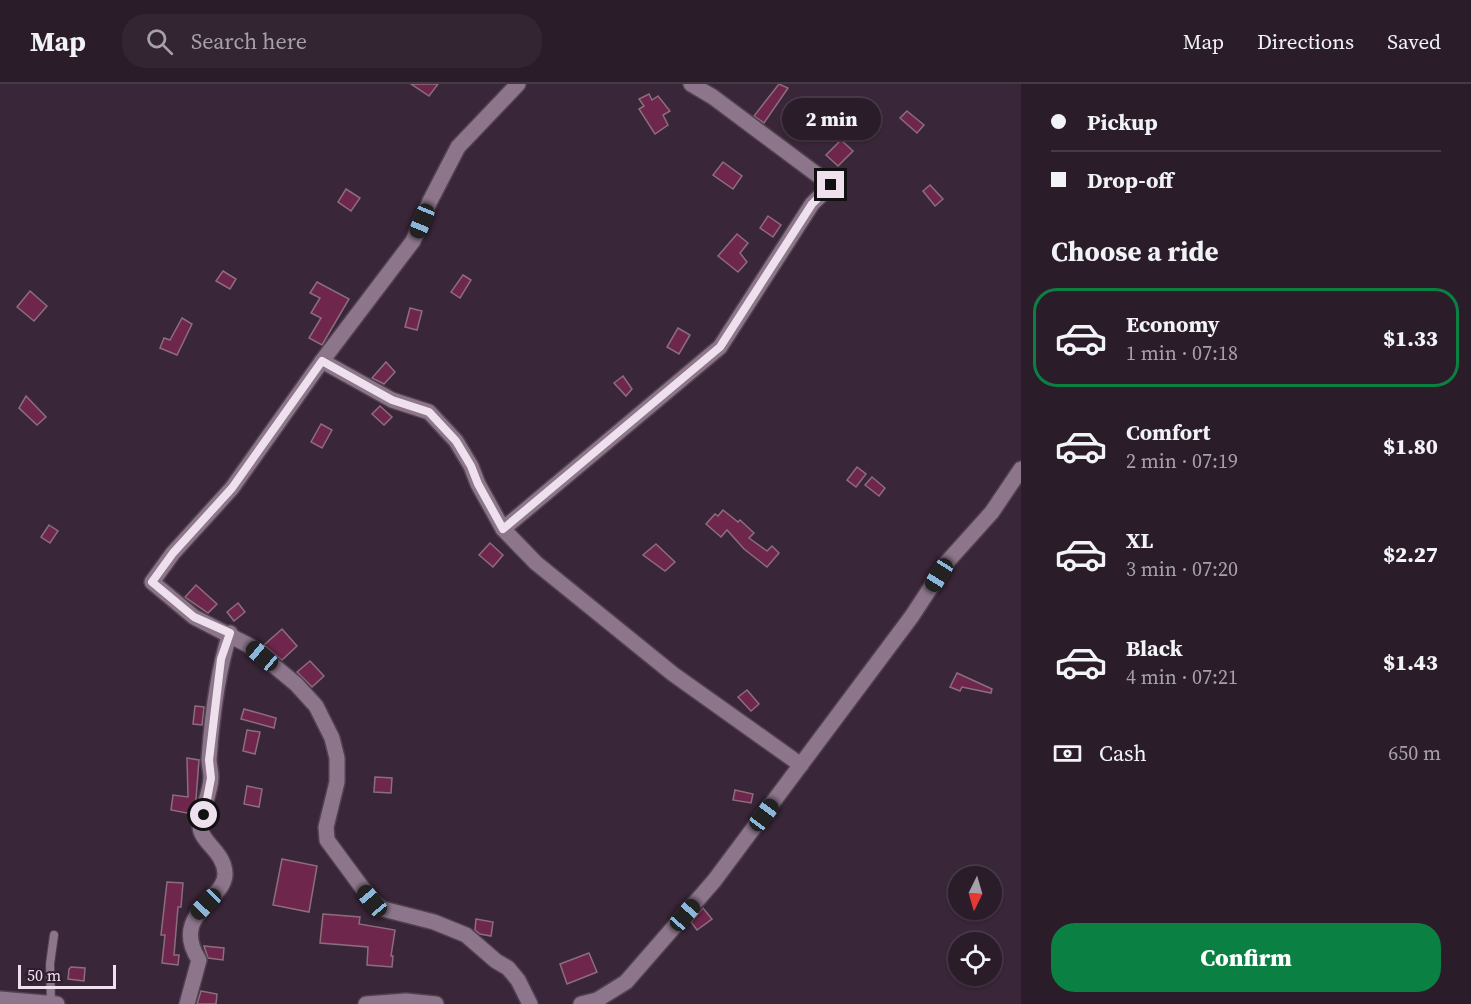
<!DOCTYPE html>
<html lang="en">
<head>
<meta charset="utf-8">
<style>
	:root { --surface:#2b1c2a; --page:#332532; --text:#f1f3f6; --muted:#a6a1a8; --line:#473a47; --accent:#0b8043 }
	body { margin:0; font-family:"Source Serif 4",serif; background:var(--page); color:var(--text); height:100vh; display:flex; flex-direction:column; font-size:22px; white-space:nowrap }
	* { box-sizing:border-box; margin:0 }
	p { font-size:20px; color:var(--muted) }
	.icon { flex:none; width:33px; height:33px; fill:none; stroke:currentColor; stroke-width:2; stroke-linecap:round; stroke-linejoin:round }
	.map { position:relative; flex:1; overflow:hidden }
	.side { display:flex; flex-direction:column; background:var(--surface); width:450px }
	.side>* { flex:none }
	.guide { display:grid; align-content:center; height:132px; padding:0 30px; background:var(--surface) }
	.needle { width:39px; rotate:185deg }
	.controls { position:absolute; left:948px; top:782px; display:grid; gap:12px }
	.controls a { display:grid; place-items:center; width:54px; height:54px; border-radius:50%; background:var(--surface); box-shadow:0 2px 4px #0004,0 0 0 2px var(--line); font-size:30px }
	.scale { position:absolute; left:18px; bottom:15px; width:98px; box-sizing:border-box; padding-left:6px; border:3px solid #eee1ed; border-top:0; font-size:16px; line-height:21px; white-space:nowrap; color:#eee1ed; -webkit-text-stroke:4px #2f1c2e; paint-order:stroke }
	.end { position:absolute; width:27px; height:27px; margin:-14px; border:8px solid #eee1ed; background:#111; box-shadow:0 0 0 3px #111 }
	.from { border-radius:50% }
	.bubble { position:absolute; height:42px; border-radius:21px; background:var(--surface); box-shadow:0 2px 4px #0004,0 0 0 2px var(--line); font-size:20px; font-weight:800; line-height:42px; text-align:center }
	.car { position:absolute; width:18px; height:36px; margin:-18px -9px; border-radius:8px; box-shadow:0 0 4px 2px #0007; background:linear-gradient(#222 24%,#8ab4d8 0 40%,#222 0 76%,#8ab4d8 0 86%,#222 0) }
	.guide b { display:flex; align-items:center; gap:21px; height:57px; font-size:22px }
	.guide b+b { border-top:2px solid var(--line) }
	.guide i { width:15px; height:15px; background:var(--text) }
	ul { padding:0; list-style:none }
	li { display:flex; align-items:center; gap:18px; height:99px; margin:0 12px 9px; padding:0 18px; border:3px solid transparent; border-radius:24px }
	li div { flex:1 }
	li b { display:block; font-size:22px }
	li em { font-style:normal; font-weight:800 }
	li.on { border-color:var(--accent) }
	li>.icon { width:54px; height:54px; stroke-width:1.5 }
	h2 { padding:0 30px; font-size:27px; line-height:72px }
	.pay { display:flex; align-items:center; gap:15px; height:66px; padding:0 30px; font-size:22px }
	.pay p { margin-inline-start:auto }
	.primary-button { display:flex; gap:12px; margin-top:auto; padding:12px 30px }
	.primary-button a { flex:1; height:69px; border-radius:24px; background:var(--accent); color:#fff; font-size:24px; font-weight:800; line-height:69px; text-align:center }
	header { display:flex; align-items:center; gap:36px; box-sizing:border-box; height:84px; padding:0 30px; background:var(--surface); border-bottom:2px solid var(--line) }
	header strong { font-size:28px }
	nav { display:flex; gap:33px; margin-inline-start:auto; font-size:21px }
	.search { width:420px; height:54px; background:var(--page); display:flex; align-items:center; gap:15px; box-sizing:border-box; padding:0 21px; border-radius:24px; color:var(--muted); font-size:22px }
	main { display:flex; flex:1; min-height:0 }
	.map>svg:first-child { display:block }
</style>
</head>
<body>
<header>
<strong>Map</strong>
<div class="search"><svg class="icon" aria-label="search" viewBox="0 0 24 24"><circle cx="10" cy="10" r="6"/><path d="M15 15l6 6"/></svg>Search here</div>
<nav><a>Map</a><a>Directions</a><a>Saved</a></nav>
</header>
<main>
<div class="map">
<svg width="1021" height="920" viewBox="0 0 1021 920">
	<rect width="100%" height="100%" fill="#392638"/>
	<g fill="#6e264d" stroke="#8c6e7b" stroke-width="1.5">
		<path d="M411,0H438L429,12Z"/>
		<path d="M779,0L788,4L764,39L754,32Z"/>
		<path d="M649,10L652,16L658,12L670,27L663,31L668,41L655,50L639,25L644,22L639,15Z"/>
		<path d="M867,20L879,34L863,49L854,40L862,33L857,29Z"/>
		<path d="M907,27L924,41L917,49L900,34Z"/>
		<path d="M841,56L853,67L838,82L826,71Z"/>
		<path d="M723,78L742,92L733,105L713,91Z"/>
		<path d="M930,101L943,115L935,122L923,107Z"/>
		<path d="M346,105L360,114L351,127L338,118Z"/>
		<path d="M768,132L781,141L773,153L760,144Z"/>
		<path d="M737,150L748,159L740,169L747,178L738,188L718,172Z"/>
		<path d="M223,187L236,195L230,205L216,197Z"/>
		<path d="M463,191L471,196L460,214L451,208Z"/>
		<path d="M317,198L349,215L322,261L309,254L321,234L311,229L320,214L310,209Z"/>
		<path d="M30,207L47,222L34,237L17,223Z"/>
		<path d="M410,224L422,227L417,246L405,243Z"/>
		<path d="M182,234L192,240L177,271L160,264L164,254L170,256Z"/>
		<path d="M678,244L690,251L679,270L667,263Z"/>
		<path d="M386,278L395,288L384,300L372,294Z"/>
		<path d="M623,292L632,305L626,312L614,299Z"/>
		<path d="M26,312L46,333L37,341L19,324Z"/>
		<path d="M380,322L392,333L384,341L372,330Z"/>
		<path d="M321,340L332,346L322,364L311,358Z"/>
		<path d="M857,383L866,390L856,403L847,396Z"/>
		<path d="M872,393L885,404L879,412L865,401Z"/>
		<path d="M723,426L738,438L740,436L754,449L749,454L767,467L772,462L779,469L767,483L744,465L727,446L721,453L706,440L715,430L718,432Z"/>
		<path d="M49,441L58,447L50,459L41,453Z"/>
		<path d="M490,459L503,471L493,483L479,471Z"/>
		<path d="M656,460L675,478L665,487L643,471Z"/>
		<path d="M196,501L217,520L208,529L185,513Z"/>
		<path d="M238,519L245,528L234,537L227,528Z"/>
		<path d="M282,545L297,562L282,576L264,561Z"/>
		<path d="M310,577L324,592L312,603L297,588Z"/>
		<path d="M957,589L992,605L991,609L962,603L960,607L950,603Z"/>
		<path d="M747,606L759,620L751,627L738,613Z"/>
		<path d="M195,622L204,623L202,641L193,640Z"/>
		<path d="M244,625L276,634L274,644L241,635Z"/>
		<path d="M247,646L260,648L255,670L243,667Z"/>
		<path d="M187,674L199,676L196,715L192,730L171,726L173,711L188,713Z"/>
		<path d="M375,693L392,694L391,709L374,708Z"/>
		<path d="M247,702L262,705L259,723L244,720Z"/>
		<path d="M735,706L753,710L751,719L733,716Z"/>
		<path d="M282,775L317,782L309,828L273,821Z"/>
		<path d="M167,798L183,799L181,823H178L174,871H179L178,881L162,879L165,851H161Z"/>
		<path d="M703,824L712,835L697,846L691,838Z"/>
		<path d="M323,830L360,833L359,840L395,846L391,872H393L392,883L367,881L368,863L320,859Z"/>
		<path d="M476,835L493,838L491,852L480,850L475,846Z"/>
		<path d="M204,862L224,864L223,876L208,874Z"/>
		<path d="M589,869L597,888L567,900L560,880Z"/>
		<path d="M71,883L85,884L84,897L68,895L69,885Z"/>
		<path d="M201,907L217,910L216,920H197Z"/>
	</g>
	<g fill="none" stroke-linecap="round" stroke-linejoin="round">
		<g stroke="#514150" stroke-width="10">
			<path id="lane" d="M51,919L50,880L54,851"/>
		</g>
		<g stroke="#514150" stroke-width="18">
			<g id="street">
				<path d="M518,0L458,63L430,117L413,157L322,277L232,404L173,469L152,498L194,533L250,562L296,600L316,622L332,654L337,674V698L326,743L327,756L372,817L383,825L434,838L466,851L496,877L508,884L518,896L530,920"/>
				<path d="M322,277L392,316L429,328L456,357L471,382L478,400L503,445L536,479L673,590L801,681"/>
				<path d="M503,445L720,263L812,120L831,101L713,13L691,0"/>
				<path d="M0,915L57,920"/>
				<path d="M187,920L199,876C169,830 227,815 225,789C224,767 200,758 200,742C200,727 211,710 211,693C211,687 209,681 209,675C212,633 217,589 230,549"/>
				<path d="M366,920L406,917L436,920"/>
				<path d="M581,920L597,916L626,898L714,797L912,532L948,477L992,428L1021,385"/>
			</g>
		</g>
		<use href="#lane" stroke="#8d768b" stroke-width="8"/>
		<use href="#street" stroke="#8d768b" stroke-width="15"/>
	</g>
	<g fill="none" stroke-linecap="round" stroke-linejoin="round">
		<path stroke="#eee1ed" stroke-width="8" d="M204,731L211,694L209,676L221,575L230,549L194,533L152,498L173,469L232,404L322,277L392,316L429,328L456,357L471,382L478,400L503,445L720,263L812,120L831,101"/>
	</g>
</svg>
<div class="controls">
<a><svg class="needle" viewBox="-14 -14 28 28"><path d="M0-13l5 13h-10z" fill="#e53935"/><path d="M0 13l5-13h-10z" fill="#a6a1a8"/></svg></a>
<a><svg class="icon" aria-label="locate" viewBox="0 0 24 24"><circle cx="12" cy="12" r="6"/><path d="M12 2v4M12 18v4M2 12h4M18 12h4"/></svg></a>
</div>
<div class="scale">50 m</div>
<i class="end from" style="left:204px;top:731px"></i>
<i class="end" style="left:831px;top:101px"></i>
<div class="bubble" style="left:782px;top:14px;width:99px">2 min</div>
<i class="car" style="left:422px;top:137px;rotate:202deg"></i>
<i class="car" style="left:939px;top:491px;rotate:212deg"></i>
<i class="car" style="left:262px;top:572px;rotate:310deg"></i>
<i class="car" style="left:764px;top:731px;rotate:37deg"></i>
<i class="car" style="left:372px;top:817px;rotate:320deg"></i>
<i class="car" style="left:206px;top:820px;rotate:224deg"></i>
<i class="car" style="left:685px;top:831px;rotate:41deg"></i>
</div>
<section class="side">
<div class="guide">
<b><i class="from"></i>Pickup</b>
<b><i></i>Drop-off</b>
</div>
<h2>Choose a ride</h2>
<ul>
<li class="on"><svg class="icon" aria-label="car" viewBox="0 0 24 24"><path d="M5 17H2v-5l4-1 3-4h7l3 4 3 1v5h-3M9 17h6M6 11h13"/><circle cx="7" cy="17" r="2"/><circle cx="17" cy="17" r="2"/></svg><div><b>Economy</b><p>1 min · 07:18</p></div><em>$1.33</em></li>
<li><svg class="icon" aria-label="car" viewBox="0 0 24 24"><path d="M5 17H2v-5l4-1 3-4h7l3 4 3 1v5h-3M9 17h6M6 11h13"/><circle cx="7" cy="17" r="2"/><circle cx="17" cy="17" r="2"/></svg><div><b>Comfort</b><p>2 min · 07:19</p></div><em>$1.80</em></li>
<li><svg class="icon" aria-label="car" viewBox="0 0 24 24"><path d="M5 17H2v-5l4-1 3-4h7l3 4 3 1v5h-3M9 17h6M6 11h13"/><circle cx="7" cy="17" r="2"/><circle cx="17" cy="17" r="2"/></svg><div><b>XL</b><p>3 min · 07:20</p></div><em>$2.27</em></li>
<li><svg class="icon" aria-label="car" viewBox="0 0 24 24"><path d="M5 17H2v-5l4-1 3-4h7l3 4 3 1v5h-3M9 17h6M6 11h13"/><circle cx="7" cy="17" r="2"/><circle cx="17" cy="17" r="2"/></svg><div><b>Black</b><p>4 min · 07:21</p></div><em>$1.43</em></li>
</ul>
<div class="pay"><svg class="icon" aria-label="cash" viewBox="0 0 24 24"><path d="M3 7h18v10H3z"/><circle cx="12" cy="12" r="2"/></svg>Cash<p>650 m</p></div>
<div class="primary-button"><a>Confirm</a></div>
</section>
</main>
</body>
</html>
